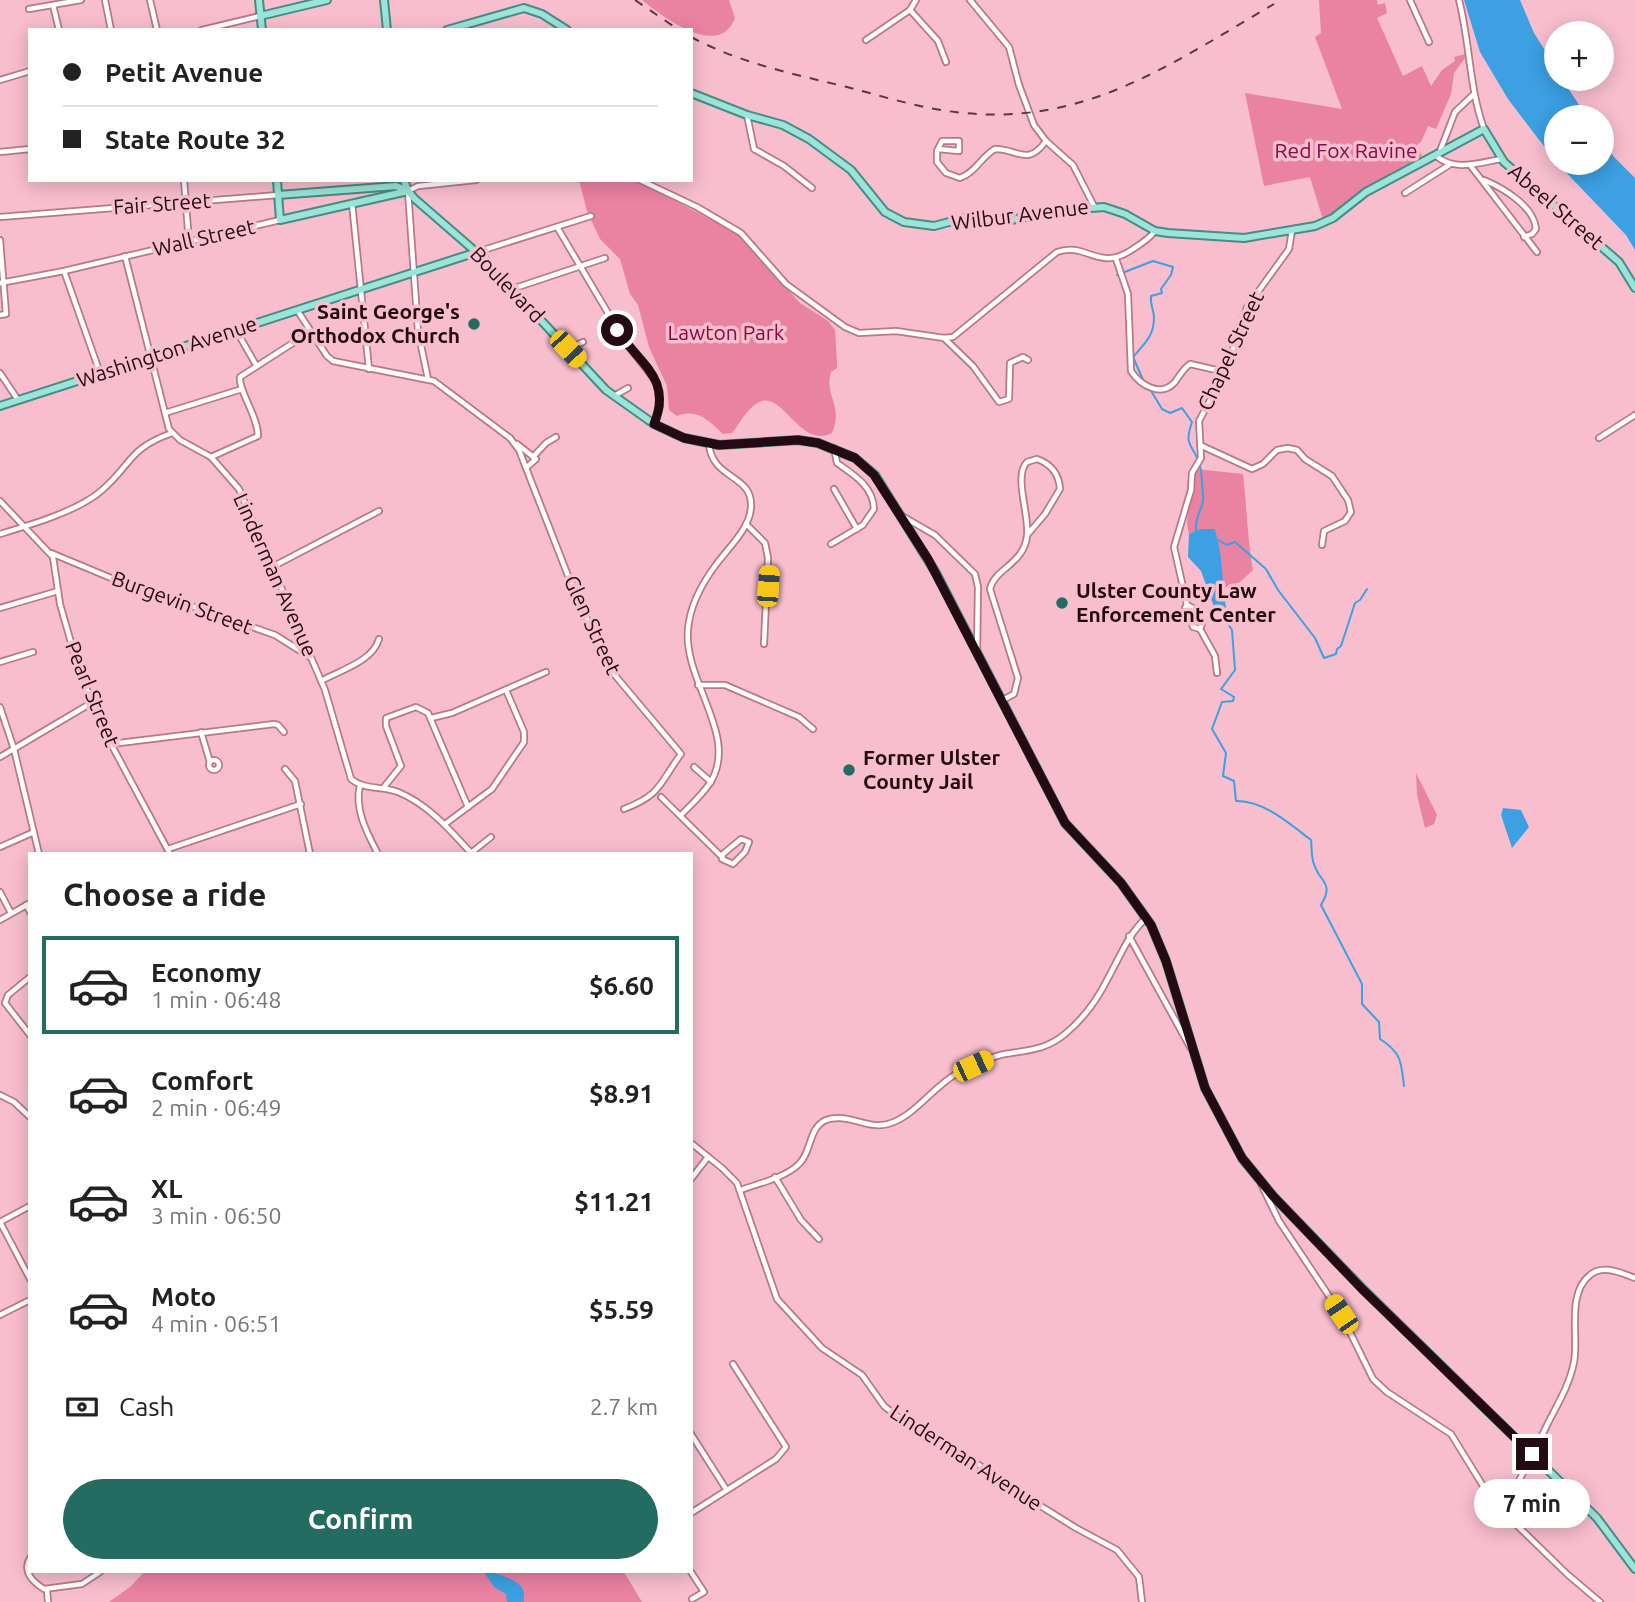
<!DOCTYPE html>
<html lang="en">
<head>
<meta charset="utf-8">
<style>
	:root { --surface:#fff; --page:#f2f2f2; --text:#222; --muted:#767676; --line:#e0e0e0; --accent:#246b61 }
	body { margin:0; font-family:Ubuntu,sans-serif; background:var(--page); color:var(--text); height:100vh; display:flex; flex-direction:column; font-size:26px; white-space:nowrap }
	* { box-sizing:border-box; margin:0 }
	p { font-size:23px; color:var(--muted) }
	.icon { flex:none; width:38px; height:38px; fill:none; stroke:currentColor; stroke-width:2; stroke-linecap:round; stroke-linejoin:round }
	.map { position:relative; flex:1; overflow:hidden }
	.sheet { position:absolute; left:28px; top:852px; width:665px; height:721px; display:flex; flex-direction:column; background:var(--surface); border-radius:0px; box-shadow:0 4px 18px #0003 }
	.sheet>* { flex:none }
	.hud { position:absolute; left:28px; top:28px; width:665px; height:154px; border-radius:0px; box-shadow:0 4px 18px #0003; display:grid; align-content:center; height:154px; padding:0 35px; background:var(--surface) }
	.buttons { position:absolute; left:1544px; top:21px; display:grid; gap:14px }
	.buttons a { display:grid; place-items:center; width:70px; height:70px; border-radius:50%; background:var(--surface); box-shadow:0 4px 18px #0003; font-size:35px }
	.end { position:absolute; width:32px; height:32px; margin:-16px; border:9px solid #240b13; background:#fff; box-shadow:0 0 0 4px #fff }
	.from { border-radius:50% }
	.bubble { position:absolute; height:49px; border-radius:24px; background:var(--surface); box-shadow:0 4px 18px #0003; font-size:23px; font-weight:700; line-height:49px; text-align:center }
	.car { position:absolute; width:21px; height:42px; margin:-21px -10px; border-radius:9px; box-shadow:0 0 5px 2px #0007; background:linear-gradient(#f5c518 24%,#345 0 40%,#f5c518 0 76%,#345 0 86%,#f5c518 0) }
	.hud b { display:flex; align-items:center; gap:24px; height:66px; font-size:26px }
	.hud b+b { border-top:2px solid var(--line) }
	.hud i { width:18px; height:18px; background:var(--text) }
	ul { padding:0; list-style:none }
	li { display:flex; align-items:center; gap:21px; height:98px; margin:0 14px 10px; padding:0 21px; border:4px solid transparent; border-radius:0px }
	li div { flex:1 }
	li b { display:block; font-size:26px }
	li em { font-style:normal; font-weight:700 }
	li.on { border-color:var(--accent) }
	li>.icon { width:63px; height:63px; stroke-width:1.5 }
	h2 { padding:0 35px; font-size:32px; line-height:84px }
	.pay { display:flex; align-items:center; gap:18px; height:77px; padding:0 35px; font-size:26px }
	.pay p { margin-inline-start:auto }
	.primary-button { display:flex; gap:14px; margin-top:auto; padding:14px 35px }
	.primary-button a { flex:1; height:80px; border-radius:42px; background:var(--accent); color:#fff; font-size:28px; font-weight:700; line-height:80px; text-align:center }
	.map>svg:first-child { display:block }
</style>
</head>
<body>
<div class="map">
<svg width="1635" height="1602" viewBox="0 0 1635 1602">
	<rect width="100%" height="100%" fill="#f8becd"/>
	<g fill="#ea82a2">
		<path d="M642,0H729L735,18C719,60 663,17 642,0Z"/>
		<path d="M1319,0H1377L1378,5L1385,3L1387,13L1377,18L1403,76L1422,66L1431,86L1442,70L1455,61L1454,57L1465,54V58L1454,73L1451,94L1436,129L1428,126L1421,142L1417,145L1422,156L1373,184L1323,220L1310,177L1264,186L1245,93L1342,109L1315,37L1321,33Z"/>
		<path d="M579,180H635L735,232L800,303L828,321L835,330L837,363V368L831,372C824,397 844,405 832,433C802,449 784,395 762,401C749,405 740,423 732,433L723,434C709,421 698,408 677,416L669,410L667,386L649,347L638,305L630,294L620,259L600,239L587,211Z"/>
		<path d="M1196,469L1243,474C1247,508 1247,536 1253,570L1240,582L1224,588L1215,529H1200L1189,534C1183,513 1193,491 1196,469Z"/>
		<path d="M1416,773L1437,815L1434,824L1425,828L1417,795Z"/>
		<path d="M144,1572H624L642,1602H109L130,1587Z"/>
	</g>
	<g fill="#3ca0e2">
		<path d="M1464,0H1520L1534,33L1556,68V79H1562L1587,117H1556V162L1508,99L1480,52Z"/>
		<path d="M1601,138L1614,157L1635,178V250L1626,235L1557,163H1601Z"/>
		<path d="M1200,529H1215L1220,551L1226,608L1214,607L1201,571L1188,557L1189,534Z"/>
		<path d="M1503,808L1521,810L1529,827L1512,848L1501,815Z"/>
		<path d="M484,1572C494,1571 520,1580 523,1590C525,1594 523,1598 524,1602H507L506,1594L494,1587Z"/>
	</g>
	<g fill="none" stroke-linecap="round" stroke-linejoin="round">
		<g stroke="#3ca0e2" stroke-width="2">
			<path d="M1117,275L1153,261L1173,267L1171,275L1161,289L1162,293L1151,296C1150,304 1154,311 1154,318C1154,337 1143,345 1133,357L1144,382"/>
			<path d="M1150,389L1162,409L1170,413L1182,408L1192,422C1184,446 1191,442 1199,462C1202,470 1202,486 1203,495C1205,508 1194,515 1196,531"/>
			<path d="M1218,540L1227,545L1235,542L1266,569L1278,590L1315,638L1324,658L1336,654L1337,649L1341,646L1355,603L1360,600L1367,589"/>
			<path d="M1217,607L1232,630L1235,670L1221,689L1234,697L1233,701L1222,702L1212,729L1226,753L1223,776L1234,781L1236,801C1263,800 1290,824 1311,840C1312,847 1311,857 1314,864C1319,882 1335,882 1321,905L1362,984V1004L1379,1022L1380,1039C1402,1053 1401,1062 1404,1086"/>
		</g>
		<g stroke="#ba778a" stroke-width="8">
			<g id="minor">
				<path d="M105,0L111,30"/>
				<path d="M150,0L157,30"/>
				<path d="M970,0L1009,47L1019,85L1034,125L1046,141L1073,165L1094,206"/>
				<path d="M1410,0L1429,42"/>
				<path d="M1459,0C1470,43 1469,87 1484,129"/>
				<path d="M53,5L59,30"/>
				<path d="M29,9L81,0"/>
				<path d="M910,10L938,41L946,62"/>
				<path d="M202,30L260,16"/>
				<path d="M866,40L910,10L916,0"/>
				<path d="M0,80L30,71"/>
				<path d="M747,115L754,149L784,166L812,188"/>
				<path d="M938,149L959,151V141H942L937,151V162L946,173L960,178C976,172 981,157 995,149C1019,149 1027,167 1046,141"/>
				<path d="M1440,151L1455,112L1473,95"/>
				<path d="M0,152L30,149"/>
				<path d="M1435,155C1454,172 1478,163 1501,159"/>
				<path d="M1470,165L1537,252"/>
				<path d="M184,180L189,242"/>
				<path d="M640,180L697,207L741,233L786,284L845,327L859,333L896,331L944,338L953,337L1057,252C1087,241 1098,273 1133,249C1141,244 1149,239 1155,231"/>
				<path d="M1484,180C1503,188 1534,206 1536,229L1532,234L1524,237"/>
				<path d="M1405,193L1449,165"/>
				<path d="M352,203L369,369"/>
				<path d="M0,217L278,195"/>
				<path d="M557,227L624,340L657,383L660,406L654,424"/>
				<path d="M0,240L6,314L0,315"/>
				<path d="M477,252L591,216"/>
				<path d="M125,256L169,429L180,440L211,457L239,489L325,690L351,779C364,790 383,786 398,792C428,804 451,831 472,854"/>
				<path d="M1116,259L1128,294L1131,371C1140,385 1161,398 1175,382C1180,375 1183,369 1190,364L1225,372"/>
				<path d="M64,271L100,373"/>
				<path d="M0,283L64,271L280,220"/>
				<path d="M512,289L605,258"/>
				<path d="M297,310L327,356L333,361L434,381L510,438"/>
				<path d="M236,330L256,365"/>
				<path d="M944,338L973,366L999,402L1009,399L1010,363L1023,357L1028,360"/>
				<path d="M568,349L583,342"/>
				<path d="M0,373L18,400"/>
				<path d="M428,379L418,331L408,191L418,186L476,180"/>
				<path d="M614,396L628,388"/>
				<path d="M165,413L242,389"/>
				<path d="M510,438L519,450L567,573L608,667L681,754C659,784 661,795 624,809"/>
				<path d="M1599,438L1635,415"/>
				<path d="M517,444L536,459L526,468"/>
				<path d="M1202,446L1252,469L1263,464L1277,450L1288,448L1297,450L1305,459L1332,476L1348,500L1351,512L1345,521L1324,531L1322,545"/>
				<path d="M211,457L258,436C258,416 238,390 240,377L310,332"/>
				<path d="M533,457L546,443L556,437"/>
				<path d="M834,489L857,529"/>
				<path d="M0,501L53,557L60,604L80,674L111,744L170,854"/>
				<path d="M902,516L935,535L975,574L978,587L977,654"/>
				<path d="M746,524L765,543L768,558L764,644"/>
				<path d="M0,534C30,525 78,511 101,491C132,465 127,449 172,433"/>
				<path d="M831,544L863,525L874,509C873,486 854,475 837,463L834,448"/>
				<path d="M51,553L111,578L275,635L310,657"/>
				<path d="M272,567L379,511"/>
				<path d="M1187,605L1185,608L1193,627L1200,629"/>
				<path d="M0,608L58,591"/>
				<path d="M0,662L33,652"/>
				<path d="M1217,673L1215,656L1200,629L1203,621L1193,608L1187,605L1174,547L1191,490L1192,473L1201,458L1199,421L1225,372L1247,307L1289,249L1292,230"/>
				<path d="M321,681C341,670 373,661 379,639"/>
				<path d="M698,685H725L799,717L813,729"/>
				<path d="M1001,701L1014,694L1018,678L990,589C994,569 1024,564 1027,536C1030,516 1013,476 1027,462L1037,459C1051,464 1059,474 1060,489L1045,514L1028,534"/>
				<path d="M0,707L14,749L39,854"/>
				<path d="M431,718L452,713L546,672"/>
				<path d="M201,732L210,762"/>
				<path d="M111,744L274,724L278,725L284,732"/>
				<path d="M0,757L93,702"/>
				<circle cx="214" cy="765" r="5"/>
				<path d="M694,767L711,782"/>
				<path d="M285,769L295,781L310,854"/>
				<path d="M360,785C354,809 367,833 378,854"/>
				<path d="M384,787L401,766L386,726V718L416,707L428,713L468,807"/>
				<path d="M661,797L722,857"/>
				<path d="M681,815C691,805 702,795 710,783C740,736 683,682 688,629C690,606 701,585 715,566C727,549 750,529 751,507C753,474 712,480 709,444"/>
				<path d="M445,824L492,789L524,742V732L506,690"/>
				<path d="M741,839L749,842L745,852L733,864L722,859L723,854Z"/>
				<path d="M0,847L34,832"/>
				<path d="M168,849L301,804"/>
				<path d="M471,853L491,837"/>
				<path d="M0,892L11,913"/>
				<path d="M26,905L30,912"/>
				<path d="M0,920L30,903"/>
				<path d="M1129,936L1190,1047"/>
				<path d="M30,977L8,995L5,1003L30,1035"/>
				<path d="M0,1095L14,1102L30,1117"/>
				<path d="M691,1143L722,1168L737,1183L777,1299L822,1348L862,1375L884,1406L898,1417L953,1447L1018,1492L1076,1528L1117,1550L1139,1577L1142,1602"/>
				<path d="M775,1177L801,1220L819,1239"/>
				<path d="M691,1179L708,1157"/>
				<path d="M1261,1184L1279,1221L1341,1314L1373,1379L1387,1392L1451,1434L1493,1502L1567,1574L1600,1602"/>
				<path d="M741,1190C759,1183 785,1178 799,1164C812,1152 808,1128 826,1120C848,1112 867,1130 888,1124C914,1117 933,1087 956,1074C971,1066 989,1057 1005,1054C1028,1050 1046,1050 1065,1034C1082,1020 1097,1000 1107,980C1120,957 1127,936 1146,918"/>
				<path d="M0,1222L30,1279"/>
				<path d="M0,1222L30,1206"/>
				<path d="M0,1315L30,1300"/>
				<path d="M691,1434L726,1489"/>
				<path d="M1505,1506C1521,1478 1535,1450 1549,1421C1559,1402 1570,1383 1574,1362C1579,1337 1566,1294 1590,1275C1603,1264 1621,1273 1635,1278"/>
				<path d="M691,1513L776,1459L786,1447L733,1364"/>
				<path d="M30,1558C22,1572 33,1582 44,1589L82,1584L100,1572"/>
				<path d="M691,1572L704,1592L692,1599"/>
				<path d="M47,1590L48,1602"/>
			</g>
		</g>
		<g stroke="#468c83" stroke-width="10">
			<g id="major">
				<path d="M259,0L262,30"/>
				<path d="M384,0L387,30"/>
				<path d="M260,16L327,0"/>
				<path d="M447,30L524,8L542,14L567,30"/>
				<path d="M691,93L747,115L783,125L809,139L851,170L885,212L904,222L934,226L964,218L1007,221L1052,211L1104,207L1125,214L1155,231L1168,233L1244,238L1315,226L1333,218L1366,192L1484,129L1504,162L1619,262L1635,288"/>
				<path d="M277,180L280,220L408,191"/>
				<path d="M404,180L408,191L415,199L483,258L606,390L654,424L684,438L719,445L798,440L818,443L855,458L875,475L936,573L1065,823L1121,883L1151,925L1166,961L1205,1088L1242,1158L1273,1196L1362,1288L1597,1518L1635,1569"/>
				<path d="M278,195L396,186L406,190"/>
				<path d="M0,406L477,252"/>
			</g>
		</g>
		<use href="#minor" stroke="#fff" stroke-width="4.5"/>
		<use href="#major" stroke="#9be4d9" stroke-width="6"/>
		<g stroke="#593842" stroke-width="2" stroke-dasharray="9 9" stroke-linecap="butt">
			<path d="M635,0L679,30"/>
			<path d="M691,37C740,63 793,74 847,87C882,96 919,108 955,112C1083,128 1169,65 1274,4"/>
		</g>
	</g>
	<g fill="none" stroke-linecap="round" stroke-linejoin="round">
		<path stroke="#240b13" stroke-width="9" d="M617,330C639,364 673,378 654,424L684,438L719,445L798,440L818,443L855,458L874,475L928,559L1065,823L1121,883L1151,925L1166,961L1205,1088L1242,1158L1273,1196L1362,1289L1532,1454"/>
	</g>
	<g fill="#246b61" stroke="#f8becd" stroke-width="2.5">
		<circle cx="474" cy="324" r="7"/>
		<circle cx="1062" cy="603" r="7"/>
		<circle cx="849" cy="770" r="7"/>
	</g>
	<g text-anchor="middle" stroke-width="7" stroke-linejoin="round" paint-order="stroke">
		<g font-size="21" fill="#860a43" stroke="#f8becd">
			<text x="1346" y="158">Red Fox Ravine</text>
			<text x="726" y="340">Lawton Park</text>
		</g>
		<g font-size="21" fill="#240b13" stroke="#f8becd">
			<text transform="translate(162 204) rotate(-4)" y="7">Fair Street</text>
			<text transform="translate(1556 207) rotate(41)" y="7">Abeel Street</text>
			<text transform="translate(1020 215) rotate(-7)" y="7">Wilbur Avenue</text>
			<text transform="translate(204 238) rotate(-13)" y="7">Wall Street</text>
			<text transform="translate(507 285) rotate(46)" y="7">Boulevard</text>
			<text transform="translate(1231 351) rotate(-65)" y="7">Chapel Street</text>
			<text transform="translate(167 352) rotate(-18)" y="7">Washington Avenue</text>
			<text transform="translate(275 575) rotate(66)" y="7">Linderman Avenue</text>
			<text transform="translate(182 603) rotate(20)" y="7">Burgevin Street</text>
			<text transform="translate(592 625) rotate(65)" y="7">Glen Street</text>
			<text transform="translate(92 694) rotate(68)" y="7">Pearl Street</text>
			<text transform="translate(966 1458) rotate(33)" y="7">Linderman Avenue</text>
		</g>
		<g font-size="21" font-weight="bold" fill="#240b13" stroke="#f8becd" text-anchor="start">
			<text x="460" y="319" text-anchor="end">Saint George's<tspan x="460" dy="24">Orthodox Church</tspan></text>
			<text x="1076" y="598">Ulster County Law<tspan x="1076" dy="24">Enforcement Center</tspan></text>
			<text x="863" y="765">Former Ulster<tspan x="863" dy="24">County Jail</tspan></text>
		</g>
	</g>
</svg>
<div class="buttons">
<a>+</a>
<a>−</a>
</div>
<i class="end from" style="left:617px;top:330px"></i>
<i class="end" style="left:1532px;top:1454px"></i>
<div class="bubble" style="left:1474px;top:1479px;width:116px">7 min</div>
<i class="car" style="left:568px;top:349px;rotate:137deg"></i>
<i class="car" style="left:768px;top:586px;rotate:4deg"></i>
<i class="car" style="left:973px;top:1066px;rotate:65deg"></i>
<i class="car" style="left:1341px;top:1314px;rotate:326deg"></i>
<div class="hud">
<b><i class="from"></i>Petit Avenue</b>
<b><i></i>State Route 32</b>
</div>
<section class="sheet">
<h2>Choose a ride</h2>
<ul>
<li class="on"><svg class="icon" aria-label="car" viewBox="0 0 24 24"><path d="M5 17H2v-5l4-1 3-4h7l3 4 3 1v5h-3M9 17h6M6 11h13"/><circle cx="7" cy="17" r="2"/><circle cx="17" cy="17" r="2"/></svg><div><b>Economy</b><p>1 min · 06:48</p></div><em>$6.60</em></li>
<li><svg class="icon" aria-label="car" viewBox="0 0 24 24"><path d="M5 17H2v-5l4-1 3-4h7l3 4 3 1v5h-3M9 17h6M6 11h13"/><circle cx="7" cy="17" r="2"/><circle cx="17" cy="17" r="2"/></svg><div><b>Comfort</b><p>2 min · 06:49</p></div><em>$8.91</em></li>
<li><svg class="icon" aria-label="car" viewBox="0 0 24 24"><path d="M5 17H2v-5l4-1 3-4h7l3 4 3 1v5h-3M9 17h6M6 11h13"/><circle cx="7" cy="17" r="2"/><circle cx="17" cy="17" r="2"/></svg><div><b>XL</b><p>3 min · 06:50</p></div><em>$11.21</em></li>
<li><svg class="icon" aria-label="car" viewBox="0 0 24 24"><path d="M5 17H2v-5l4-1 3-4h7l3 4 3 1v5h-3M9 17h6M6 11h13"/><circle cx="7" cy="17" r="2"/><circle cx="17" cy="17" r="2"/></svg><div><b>Moto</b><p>4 min · 06:51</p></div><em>$5.59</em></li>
</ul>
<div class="pay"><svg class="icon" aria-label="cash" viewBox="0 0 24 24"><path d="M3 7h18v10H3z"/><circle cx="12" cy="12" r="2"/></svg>Cash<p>2.7 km</p></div>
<div class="primary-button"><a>Confirm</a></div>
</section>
</div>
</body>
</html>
